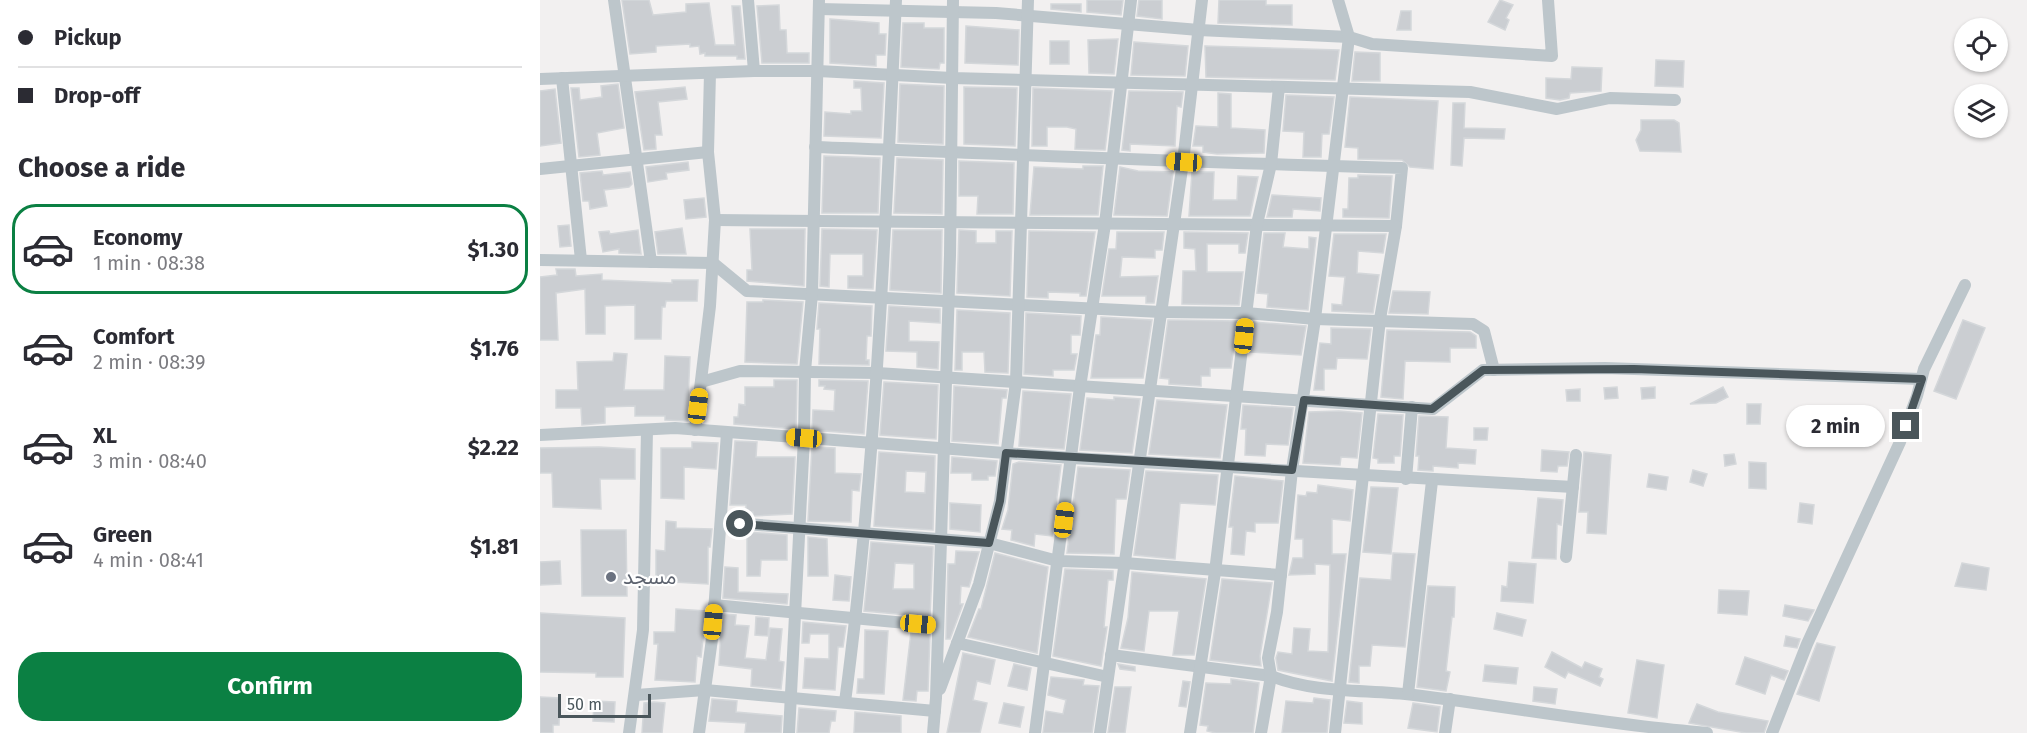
<!DOCTYPE html>
<html lang="en">
<head>
<meta charset="utf-8">
<style>
	:root { --surface:#fff; --page:#f7f7f7; --text:#2b2b33; --muted:#7c7c81; --line:#e1e1e2; --accent:#0b8043 }
	body { margin:0; font-family:"Fira Sans","Noto Sans Arabic",sans-serif; background:var(--page); color:var(--text); height:100vh; display:flex; flex-direction:column; font-size:22px; white-space:nowrap }
	* { box-sizing:border-box; margin:0 }
	p { font-size:20px; color:var(--muted) }
	.icon { flex:none; width:33px; height:33px; fill:none; stroke:currentColor; stroke-width:2; stroke-linecap:round; stroke-linejoin:round }
	.map { position:relative; flex:1; overflow:hidden }
	.panel { display:flex; flex-direction:column; background:var(--surface); width:540px }
	.panel>* { flex:none }
	.banner { display:grid; align-content:center; height:132px; padding:0 18px; background:var(--surface) }
	.fabs { position:absolute; left:1414px; top:18px; display:grid; gap:12px }
	.fabs a { display:grid; place-items:center; width:54px; height:54px; border-radius:50%; background:var(--surface); box-shadow:0 2px 4px #0004; font-size:30px }
	.scale { position:absolute; left:18px; bottom:15px; width:93px; box-sizing:border-box; padding-left:6px; border:3px solid #4a565b; border-top:0; font-size:16px; line-height:21px; white-space:nowrap; color:#4a565b; -webkit-text-stroke:4px #fff; paint-order:stroke }
	.end { position:absolute; width:27px; height:27px; margin:-14px; border:8px solid #4a565b; background:#fff; box-shadow:0 0 0 3px #fff }
	.from { border-radius:50% }
	.bubble { position:absolute; height:42px; border-radius:21px; background:var(--surface); box-shadow:0 2px 4px #0004; font-size:20px; font-weight:700; line-height:42px; text-align:center }
	.car { position:absolute; width:18px; height:36px; margin:-18px -9px; border-radius:8px; box-shadow:0 0 4px 2px #0007; background:linear-gradient(#f5c518 24%,#345 0 40%,#f5c518 0 76%,#345 0 86%,#f5c518 0) }
	.banner b { display:flex; align-items:center; gap:21px; height:57px; font-size:22px }
	.banner b+b { border-top:2px solid var(--line) }
	.banner i { width:15px; height:15px; background:var(--text) }
	ul { padding:0; list-style:none }
	li { display:flex; align-items:center; gap:18px; height:90px; margin:0 12px 9px; padding:0 6px; border:3px solid transparent; border-radius:24px }
	li div { flex:1 }
	li b { display:block; font-size:22px }
	li em { font-style:normal; font-weight:700 }
	li.on { border-color:var(--accent) }
	li>.icon { width:54px; height:54px; stroke-width:1.5 }
	h2 { padding:0 18px; font-size:27px; line-height:72px }
	.button { display:flex; gap:12px; margin-top:auto; padding:12px 18px }
	.button a { flex:1; height:69px; border-radius:24px; background:var(--accent); color:#fff; font-size:24px; font-weight:700; line-height:69px; text-align:center }
	main { display:flex; flex:1; min-height:0 }
	.map>svg:first-child { display:block }
</style>
</head>
<body>
<main>
<section class="panel">
<div class="banner">
<b><i class="from"></i>Pickup</b>
<b><i></i>Drop-off</b>
</div>
<h2>Choose a ride</h2>
<ul>
<li class="on"><svg class="icon" aria-label="car" viewBox="0 0 24 24"><path d="M5 17H2v-5l4-1 3-4h7l3 4 3 1v5h-3M9 17h6M6 11h13"/><circle cx="7" cy="17" r="2"/><circle cx="17" cy="17" r="2"/></svg><div><b>Economy</b><p>1 min · 08:38</p></div><em>$1.30</em></li>
<li><svg class="icon" aria-label="car" viewBox="0 0 24 24"><path d="M5 17H2v-5l4-1 3-4h7l3 4 3 1v5h-3M9 17h6M6 11h13"/><circle cx="7" cy="17" r="2"/><circle cx="17" cy="17" r="2"/></svg><div><b>Comfort</b><p>2 min · 08:39</p></div><em>$1.76</em></li>
<li><svg class="icon" aria-label="car" viewBox="0 0 24 24"><path d="M5 17H2v-5l4-1 3-4h7l3 4 3 1v5h-3M9 17h6M6 11h13"/><circle cx="7" cy="17" r="2"/><circle cx="17" cy="17" r="2"/></svg><div><b>XL</b><p>3 min · 08:40</p></div><em>$2.22</em></li>
<li><svg class="icon" aria-label="car" viewBox="0 0 24 24"><path d="M5 17H2v-5l4-1 3-4h7l3 4 3 1v5h-3M9 17h6M6 11h13"/><circle cx="7" cy="17" r="2"/><circle cx="17" cy="17" r="2"/></svg><div><b>Green</b><p>4 min · 08:41</p></div><em>$1.81</em></li>
</ul>
<div class="button"><a>Confirm</a></div>
</section>
<div class="map">
<svg width="1487" height="733" viewBox="0 0 1487 733">
	<rect width="100%" height="100%" fill="#f2f0f0"/>
	<g fill="#cbced2" stroke="#d4d7da" stroke-width="1.5" fill-rule="evenodd">
		<path d="M82,0H109L113,15L146,12V4L169,3L175,45H195L192,6H200L205,59H197V56H165V53L160,54L159,46L150,47V44L116,46V52L90,54Z"/>
		<path d="M547,0H583L581,15L547,12Z"/>
		<path d="M599,0H622V19L597,16Z"/>
		<path d="M679,0H726V5H752V25L678,23Z"/>
		<path d="M960,0L973,5L966,18L969,20L965,30L948,22Z"/>
		<path d="M511,4H541V12L511,9Z"/>
		<path d="M239,5L240,30H246L247,53H269V63H222L217,6Z"/>
		<path d="M861,11H871V30H857Z"/>
		<path d="M290,19L339,23V34H346L345,55H336V66L290,63Z"/>
		<path d="M363,23H384V28H404V63H400L399,69L361,67Z"/>
		<path d="M426,26L479,30L478,65L425,63Z"/>
		<path d="M578,39L574,74L549,73L548,40Z"/>
		<rect x="510" y="41" width="19" height="23"/>
		<path d="M594,42L648,46L645,76L591,75Z"/>
		<path d="M665,46L799,50L795,80L666,77Z"/>
		<path d="M815,52L840,53V81H812Z"/>
		<path d="M1116,60L1144,61L1143,87L1115,86Z"/>
		<path d="M1032,67L1062,68L1061,91L1030,93L1029,98L1020,100L1006,98V78L1031,79Z"/>
		<path d="M314,81L344,83L341,138L284,136L285,112L311,114V111H322L321,88H314Z"/>
		<path d="M78,84L84,128L57,133L60,155L39,157L31,88H39L40,100L62,97L61,86Z"/>
		<path d="M360,84L404,86L403,144L358,142Z"/>
		<path d="M145,87L147,99L118,102L122,135H115L116,149L104,150L95,92Z"/>
		<path d="M424,87L477,88L475,146L424,144Z"/>
		<path d="M493,88L572,91L565,150L535,149L536,129L527,127H507V146H492Z"/>
		<path d="M15,89L21,143L0,146V91Z"/>
		<path d="M589,91L643,92L641,107L637,106L635,146L590,144V151L582,150Z"/>
		<path d="M678,93L691,94V128L725,130L724,153L677,154L663,152V146H653L656,126L678,127Z"/>
		<path d="M746,95L794,97L789,134H782L781,157H763L764,132L743,131Z"/>
		<path d="M810,97L898,101L893,169L870,167L862,160L818,159V148L805,147Z"/>
		<path d="M913,103H925L924,128L965,129L964,139L924,138L922,166L911,165Z"/>
		<path d="M1101,120H1134L1139,123L1141,152L1100,151L1096,140L1101,130Z"/>
		<path d="M284,156L340,158L338,213H282Z"/>
		<path d="M357,158L403,160L402,214L354,213Z"/>
		<path d="M419,161L474,163L473,214H437L438,196H419Z"/>
		<path d="M148,162L149,170L126,173L127,179L108,182L106,167Z"/>
		<path d="M543,166H563L558,215H490L494,167L543,169Z"/>
		<path d="M580,167L598,171L633,172L627,216L574,215Z"/>
		<path d="M62,171L63,175L90,172L92,184L89,187L64,190L67,206L50,209L49,201H43L40,173Z"/>
		<path d="M652,172H674L673,200H697L698,176L718,177L710,216H649Z"/>
		<path d="M818,175L852,176L849,218L803,217V209H808L809,178H818Z"/>
		<path d="M732,195L781,198L780,211L753,209L752,217H727Z"/>
		<path d="M164,198L166,217L146,219L144,200Z"/>
		<path d="M29,225L31,246L20,247L18,226Z"/>
		<path d="M142,228L146,254H118L115,232Z"/>
		<path d="M210,229H265L264,286L207,281V270H212Z"/>
		<path d="M282,229L337,230L333,289L308,288V276H323V254H290L289,287L280,286Z"/>
		<path d="M98,230L101,254L79,253V249L63,252L59,232L69,231L70,234Z"/>
		<path d="M353,230H402L401,293L350,290Z"/>
		<path d="M419,230L436,231V243H456V231H472L470,296L417,293Z"/>
		<path d="M489,231L555,232L546,296H540V293L508,292V298L487,297Z"/>
		<path d="M577,232H624L622,250H615V258L582,257L580,277L618,276L614,303H606V296H562L569,249H576Z"/>
		<path d="M644,232L708,233L705,253H699V244H667V272H703L699,305L642,304L643,271H656L655,249L644,248Z"/>
		<path d="M724,233H745L743,247L769,249V237L776,238L768,310L727,307L728,294L717,293Z"/>
		<path d="M794,234H846L843,253L818,251L817,273L839,275L833,313L792,311V304L802,305L805,277L789,276Z"/>
		<path d="M16,269H35L36,276L62,274V280L132,283V280H158L157,301H126L125,307H122L121,339H95V305L65,306V334H46L45,289L16,293L18,340H0V277L17,275Z"/>
		<path d="M853,291L890,292L888,314L849,313Z"/>
		<path d="M223,300L263,302L257,364L205,362L207,302H223Z"/>
		<path d="M279,303L332,306L331,336H327L326,360H329V365L279,364L280,329H277Z"/>
		<path d="M349,306L400,309V323L369,321V341L399,342L398,369L377,367V352L346,351Z"/>
		<path d="M417,310L470,313L468,373L445,372L444,352H422V370H415Z"/>
		<path d="M486,313L541,316L540,335H531V354H537L534,370H513V376L484,374Z"/>
		<path d="M561,317L612,320L603,378H551L556,335H560Z"/>
		<path d="M628,320L697,321L691,368H670V376H661V386L629,384V379L620,378Z"/>
		<path d="M1423,320L1445,328L1416,399L1394,391Z"/>
		<path d="M713,322L766,326L761,355L710,352Z"/>
		<path d="M791,328L831,329L827,359L797,358L796,369H784V390H774L780,343L791,344Z"/>
		<path d="M847,330L930,332L936,336V348H910V362L865,361L863,399L841,397Z"/>
		<path d="M74,353L87,354L84,390H124L125,356L150,357L147,421L125,420V416H95V406L65,407V423L42,425L41,408H16V390H38L37,362L73,361Z"/>
		<path d="M234,380H257L256,429L194,424V417H198L199,404L205,405V387H234Z"/>
		<path d="M279,380L328,381L324,434L272,430L273,410L294,411L295,390L284,389L285,386H279Z"/>
		<path d="M344,382L398,385L396,439L340,435Z"/>
		<path d="M414,386L467,390L466,398H462L458,444L412,441Z"/>
		<path d="M1077,387L1078,398L1065,399L1064,388Z"/>
		<path d="M1115,387V398L1102,399L1101,388Z"/>
		<path d="M1183,387L1188,397L1176,403L1150,404Z"/>
		<path d="M1040,389V401H1027L1026,390Z"/>
		<path d="M483,391L531,394L524,449L479,446Z"/>
		<path d="M574,397L600,399L592,453L540,450L547,398L574,400Z"/>
		<path d="M617,400L687,405L680,458L609,454Z"/>
		<path d="M1207,404H1221L1220,424H1207Z"/>
		<path d="M703,405L753,408L748,445L726,444L725,456L705,455L706,429H701Z"/>
		<path d="M799,411L822,413L817,458L801,457L800,465L763,463L769,412Z"/>
		<path d="M838,414L863,415L860,456H854V463H838V459L833,458Z"/>
		<path d="M1304,414L1316,418L1309,441L1296,437Z"/>
		<path d="M879,416L908,417L906,448L936,450L935,464L918,463V468L893,466V471L878,470L879,456H876Z"/>
		<path d="M934,428H948L947,440H934Z"/>
		<path d="M195,441L217,442L216,457H255L252,514L213,516V512H206V505H190Z"/>
		<path d="M152,442L178,443L176,469L144,467V499L121,498V448H152Z"/>
		<path d="M59,447L95,449V479H60L61,509L13,507L12,473H0V448Z"/>
		<path d="M272,447L295,448V473L321,474L319,491L312,490L311,522L268,521Z"/>
		<path d="M1002,450L1029,452L1027,466H1018L1017,472L1001,471Z"/>
		<path d="M339,452L395,456L393,530L334,526ZM366,471L386,472L385,493L365,492Z"/>
		<path d="M1044,452L1071,455L1066,534L1047,533L1048,512H1039Z"/>
		<path d="M1194,454L1196,464L1185,466L1184,455Z"/>
		<path d="M412,457L457,461L455,476H448V480H432V473H411Z"/>
		<path d="M479,462L521,465L512,536L495,534L494,546L471,540L472,530L462,529L468,510L473,464Z"/>
		<path d="M1209,462L1226,463V489L1209,488Z"/>
		<path d="M538,467L590,470L586,499H576L574,554L527,553Z"/>
		<path d="M1153,470L1167,474L1163,486L1150,482Z"/>
		<path d="M606,471L678,475L675,505L640,503L635,559L594,555Z"/>
		<path d="M1109,474L1128,477L1126,490L1107,487Z"/>
		<path d="M695,476L743,481L738,523H715V532L706,531L704,555L691,554L693,527H689Z"/>
		<path d="M778,485L813,490L810,521L792,519V554H806L792,681L738,670L736,658L738,652L752,654L754,628L770,629L768,651L788,652L790,565L775,564V574L749,575L753,558H763V539H755L758,495L766,496L767,492L777,493Z"/>
		<path d="M831,487L858,488L851,554L823,552Z"/>
		<path d="M998,498L1023,500L1021,525L1017,524L1016,559L992,558Z"/>
		<path d="M410,503L441,505L440,532L410,529Z"/>
		<path d="M1260,503L1274,505L1272,524L1258,522Z"/>
		<path d="M126,521L136,522V528L172,529L170,547H168V584L116,581V550L125,551Z"/>
		<path d="M41,530H86L87,596H42Z"/>
		<path d="M207,532L247,535V560H221L220,576H207Z"/>
		<path d="M268,537L287,539L288,576H268Z"/>
		<path d="M331,542L393,547L390,617L324,611ZM355,563L374,564V589H353Z"/>
		<path d="M416,551L439,552L429,587L421,586L420,604H423L410,639H406L408,564H415Z"/>
		<path d="M455,553L508,567L497,653L428,637L439,609H441Z"/>
		<path d="M853,553L875,554L865,647L832,645L830,666H819V683L809,682L820,578L851,580Z"/>
		<path d="M20,561L21,584L0,585V562Z"/>
		<path d="M969,562L996,564L993,603L961,601L962,586L967,587Z"/>
		<path d="M1422,563L1449,568L1446,590L1415,586Z"/>
		<path d="M185,567L198,568V592L248,594L247,604L183,598Z"/>
		<path d="M525,569L573,571V580H568L564,627H567L561,666L513,656Z"/>
		<path d="M592,572L666,579L654,655H633L639,611H609L604,651L581,648L588,618Z"/>
		<path d="M295,575L311,577L309,601L293,600Z"/>
		<path d="M682,579L732,583L720,656L721,666L670,660Z"/>
		<path d="M888,586L915,587L914,617H912L906,671L910,672L906,691L877,687Z"/>
		<path d="M1179,590L1209,591L1207,615L1178,613Z"/>
		<path d="M1245,605L1274,610L1268,621L1243,616Z"/>
		<path d="M136,609L166,611L161,657L157,656L155,682L115,680L118,644H114V632H135Z"/>
		<path d="M0,613L85,618L83,677H56V673L0,672Z"/>
		<path d="M957,613L986,620L982,636L954,629Z"/>
		<path d="M182,614L196,615L195,625L209,626L205,658L226,660L230,628L242,629L239,661L244,662L241,689L211,686L212,669L179,665Z"/>
		<path d="M216,617L229,618L228,636L215,635Z"/>
		<path d="M263,622L306,626L303,647H298L295,690L263,688L265,658L289,659V634H270L269,643H262Z"/>
		<path d="M325,630L348,631L344,694L317,693L318,679H324Z"/>
		<path d="M371,632L390,634L388,691H377L376,701L363,700Z"/>
		<path d="M1246,636L1260,639L1257,648L1244,646Z"/>
		<path d="M1277,643L1295,647L1279,701L1257,694Z"/>
		<path d="M1012,652L1042,668L1045,662L1062,669L1059,677L1063,679L1060,686L1028,672L1025,678L1005,667Z"/>
		<path d="M423,653L455,660L450,684L437,681L433,700L447,703L440,733H407Z"/>
		<path d="M1205,657L1248,671L1244,680L1231,675L1225,694L1196,684Z"/>
		<path d="M1097,660L1124,665L1117,718L1088,713Z"/>
		<path d="M474,664L491,668L487,690L468,686Z"/>
		<path d="M578,664L595,667V671L580,669Z"/>
		<path d="M945,665L978,668L976,684L943,681Z"/>
		<path d="M511,677L544,680L543,685L559,686L552,733H503L506,711L523,714L526,700L508,695Z"/>
		<path d="M691,679L719,683L713,733H676L667,731L668,726L660,725L666,683L691,684Z"/>
		<path d="M643,681L650,682L646,707L639,706Z"/>
		<path d="M575,687H591L585,733H568Z"/>
		<path d="M994,687L1017,689L1015,704L993,701Z"/>
		<path d="M0,697L20,698L19,725H13V733H0Z"/>
		<path d="M774,698L790,700L787,733H742L746,701L773,703Z"/>
		<path d="M172,699L197,701L196,712L242,716L241,733H205L206,723L169,721Z"/>
		<path d="M54,701L75,702L74,722L53,721Z"/>
		<path d="M807,701L822,703V724L804,723Z"/>
		<path d="M114,702L125,703L122,733H102L104,703Z"/>
		<path d="M464,703L484,707L480,727L459,723Z"/>
		<path d="M873,703L900,707L897,732L868,728Z"/>
		<path d="M1157,704L1178,712L1228,721L1224,733H1206L1149,723Z"/>
		<path d="M259,708L296,711L295,721H291L289,733H257Z"/>
		<path d="M315,712L361,716V733H314Z"/>
	</g>
	<g fill="none" stroke-linecap="round" stroke-linejoin="round">
		<g stroke="#bdc6cb" stroke-width="12">
			<path d="M74,0L111,262"/>
			<path d="M208,0L214,71"/>
			<path d="M279,9L456,13L659,30L809,37L832,44L1012,56L1008,0"/>
			<path d="M22,78L41,260"/>
			<path d="M0,79L214,71H278L412,78L930,92L1017,109L1070,98L1135,100"/>
			<path d="M275,147C471,154 666,163 862,168L856,226L840,319L795,733"/>
			<path d="M0,169L168,152"/>
			<path d="M175,220L856,226"/>
			<path d="M0,260L173,263L207,291L621,312L706,313L775,319L933,324L944,331L954,370"/>
			<path d="M161,382L200,371L337,373L893,409L943,370L1065,368L1381,379"/>
			<path d="M155,430L170,306L175,220L168,152L170,73"/>
			<path d="M0,435L135,428L532,458L1033,487"/>
			<path d="M866,479L872,407"/>
			<path d="M181,522L449,543L518,561L584,563L741,575"/>
			<path d="M1026,557L1036,455"/>
			<path d="M174,605L398,626"/>
			<path d="M417,643L568,677"/>
			<path d="M571,655L731,676C777,694 826,689 874,695C972,707 1069,725 1167,733"/>
			<path d="M400,689L439,584L460,501L476,382L488,0"/>
			<path d="M868,694L892,481"/>
			<path d="M96,695L165,690L395,711"/>
			<path d="M305,702C336,469 345,234 356,0"/>
			<path d="M89,733L103,630L107,430"/>
			<path d="M159,733L172,639L187,433"/>
			<path d="M249,733L264,438L265,371L272,294L279,0"/>
			<path d="M393,733L396,698L410,255L413,0"/>
			<path d="M495,733L540,387L565,224L591,0"/>
			<path d="M560,733L643,162L662,0"/>
			<path d="M650,733L675,572L717,224L731,164L739,87"/>
			<path d="M721,733L731,676L728,658L737,612L752,470L775,319L809,37L798,0"/>
			<path d="M905,733L910,699"/>
			<path d="M1232,733L1267,644L1360,442L1377,396L1384,369L1425,285"/>
		</g>
	</g>
	<g fill="none" stroke-linecap="round" stroke-linejoin="round">
		<path stroke="#4a565b" stroke-width="8" d="M200,524L449,543L460,501L466,453L752,470L764,400L892,409L943,370L1094,369L1382,379L1366,426"/>
	</g>
	<circle fill="#6b7280" stroke="#fff" stroke-width="2" cx="71" cy="577" r="6"/>
	<g text-anchor="middle" stroke-width="4.5" stroke-linejoin="round" paint-order="stroke">
		<g font-size="21" fill="#5b616d" stroke="#fff" text-anchor="start">
			<text x="83" y="584">مسجد</text>
		</g>
	</g>
</svg>
<div class="fabs">
<a><svg class="icon" aria-label="locate" viewBox="0 0 24 24"><circle cx="12" cy="12" r="6"/><path d="M12 2v4M12 18v4M2 12h4M18 12h4"/></svg></a>
<a><svg class="icon" aria-label="layers" viewBox="0 0 24 24"><path d="M12 4l9 5-9 5-9-5zM3 14l9 5 9-5"/></svg></a>
</div>
<div class="scale">50 m</div>
<i class="end from" style="left:200px;top:524px"></i>
<i class="end" style="left:1366px;top:426px"></i>
<div class="bubble" style="left:1246px;top:405px;width:99px">2 min</div>
<i class="car" style="left:644px;top:162px;rotate:274deg"></i>
<i class="car" style="left:704px;top:336px;rotate:6deg"></i>
<i class="car" style="left:158px;top:406px;rotate:7deg"></i>
<i class="car" style="left:264px;top:438px;rotate:274deg"></i>
<i class="car" style="left:524px;top:520px;rotate:7deg"></i>
<i class="car" style="left:173px;top:622px;rotate:5deg"></i>
<i class="car" style="left:378px;top:624px;rotate:95deg"></i>
</div>
</main>
</body>
</html>
